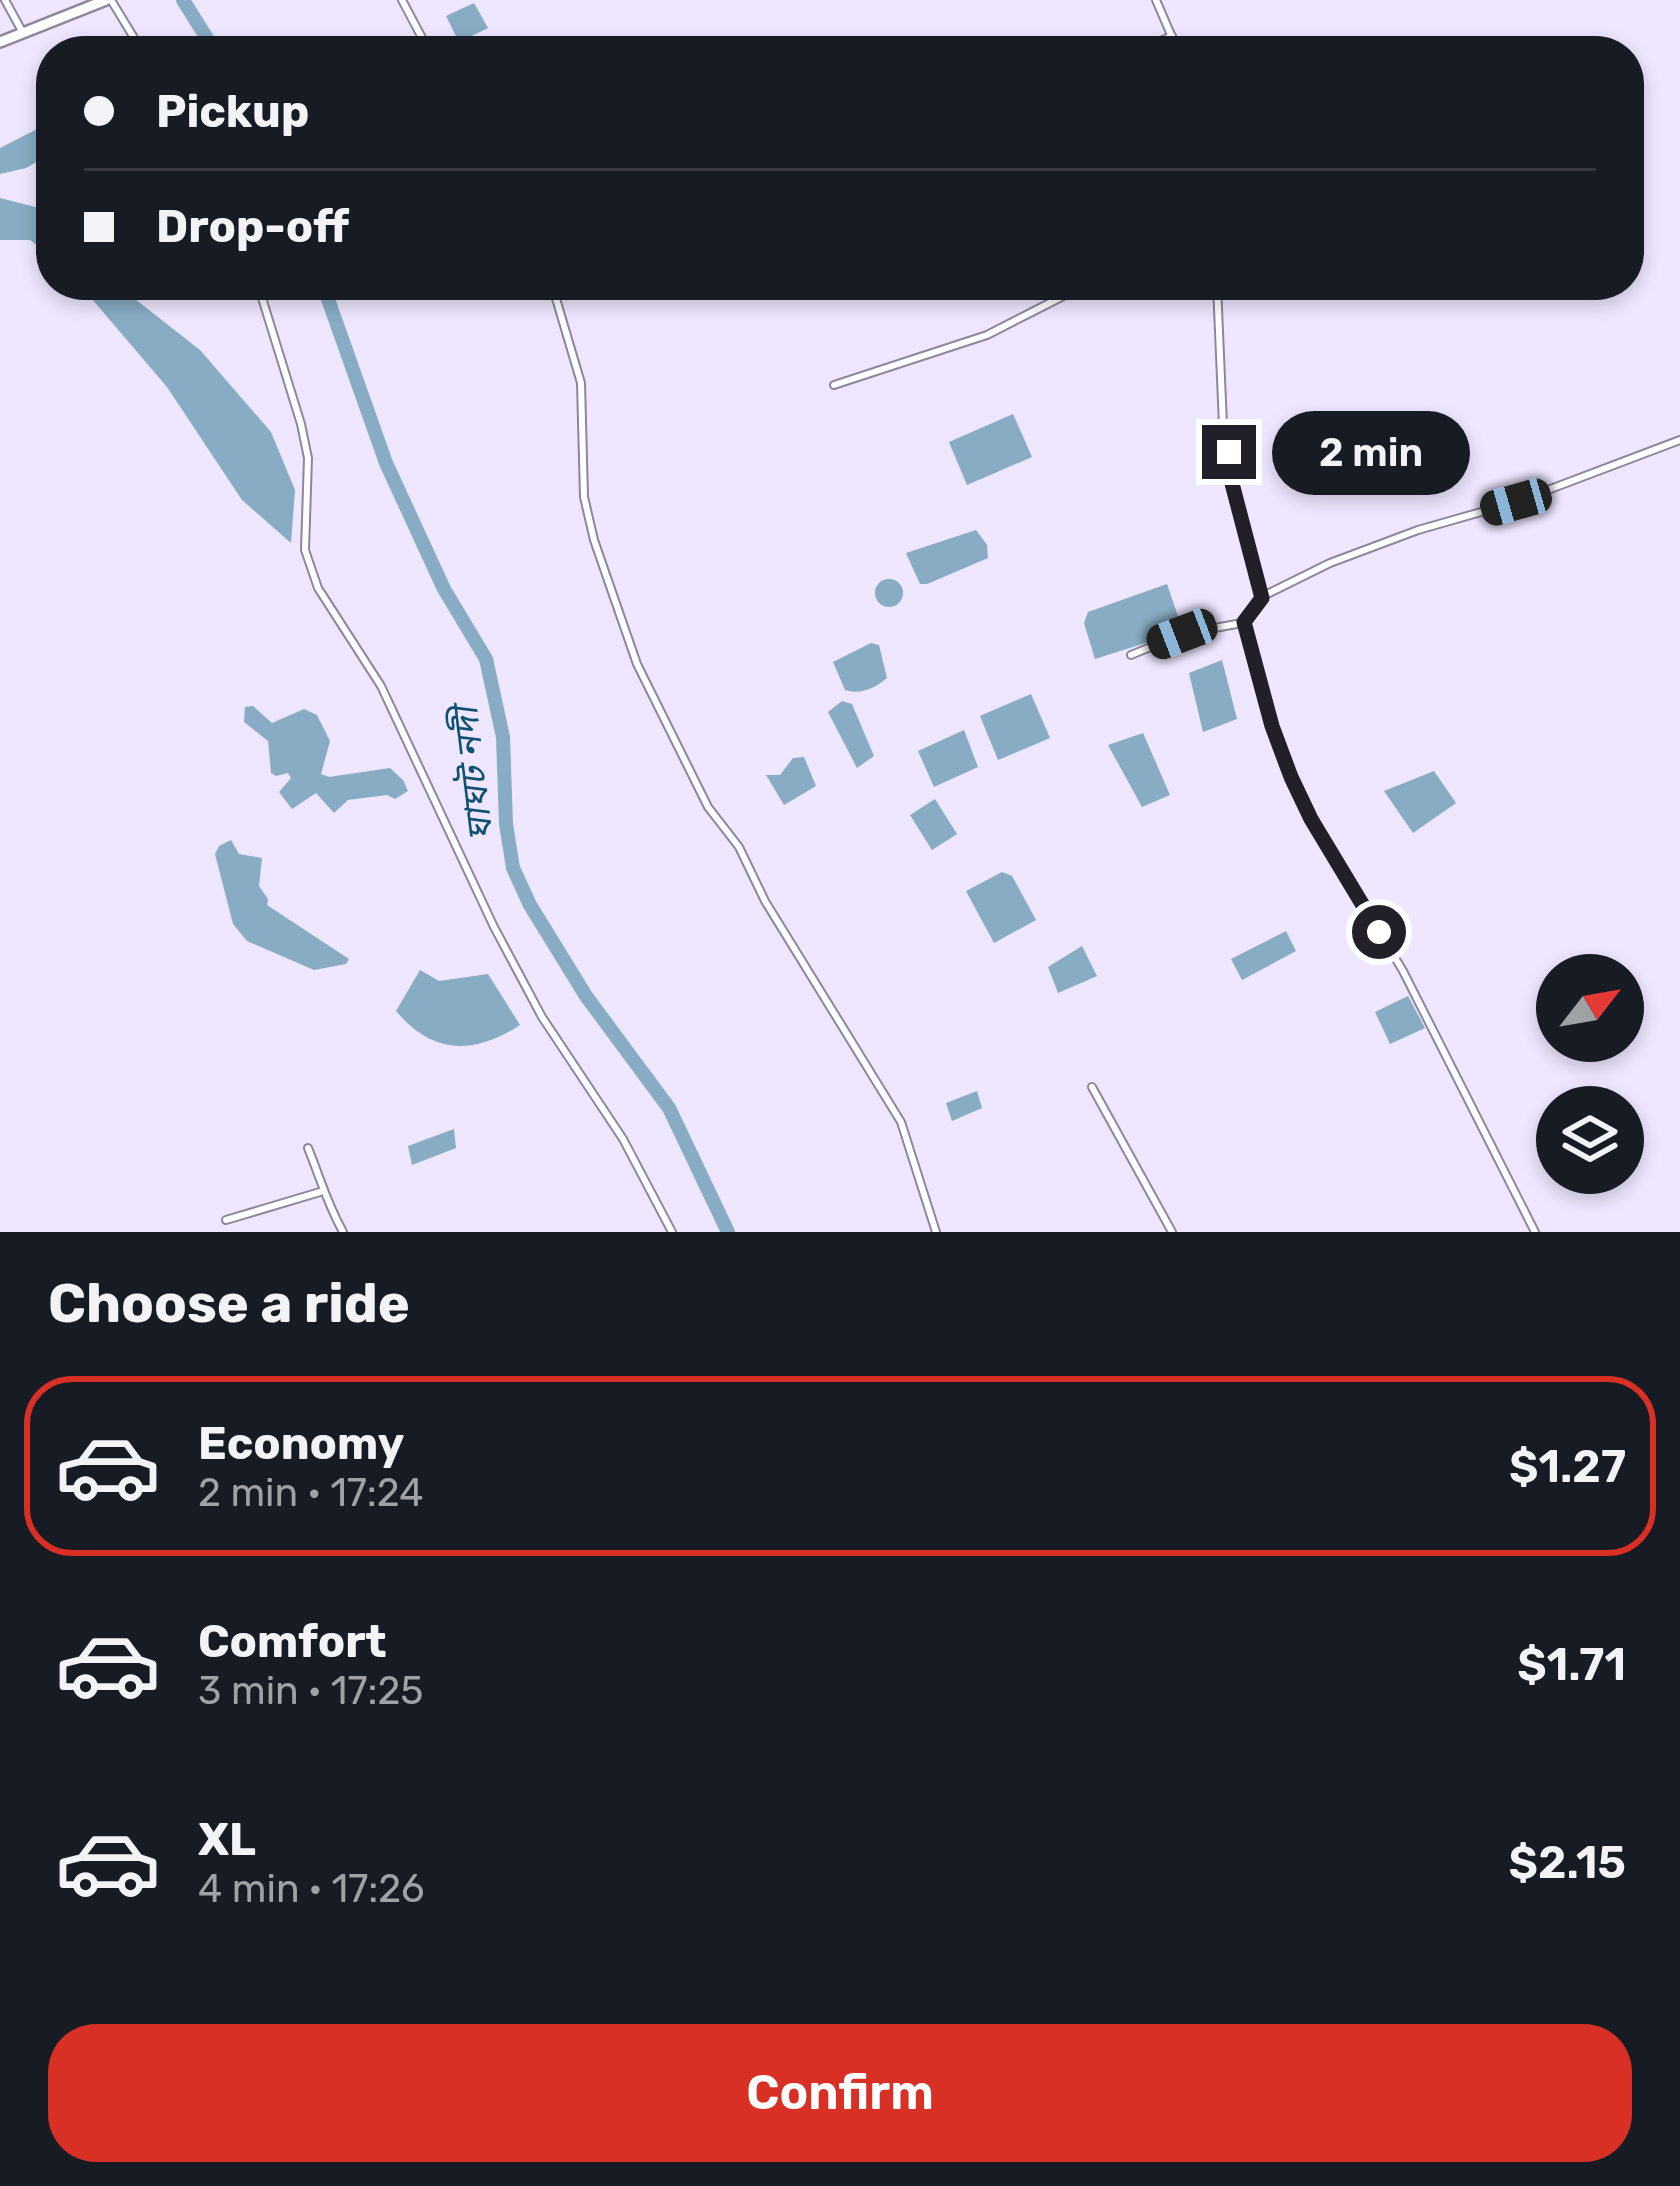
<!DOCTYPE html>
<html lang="en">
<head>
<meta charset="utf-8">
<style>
	:root { --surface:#171b24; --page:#242831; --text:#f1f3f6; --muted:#9ea1a6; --line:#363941; --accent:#d93025 }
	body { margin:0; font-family:Rubik,"Noto Sans Bengali",sans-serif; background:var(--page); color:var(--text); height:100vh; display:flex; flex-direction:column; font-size:45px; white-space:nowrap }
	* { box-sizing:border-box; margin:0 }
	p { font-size:39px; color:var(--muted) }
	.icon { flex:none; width:66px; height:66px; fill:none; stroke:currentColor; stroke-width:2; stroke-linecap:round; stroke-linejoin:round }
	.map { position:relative; height:1232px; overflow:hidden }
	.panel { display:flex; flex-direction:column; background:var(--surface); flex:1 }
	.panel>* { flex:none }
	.hud { position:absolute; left:36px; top:36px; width:1608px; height:264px; border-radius:48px; box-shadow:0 6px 18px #0003; display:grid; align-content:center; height:264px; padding:0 48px; background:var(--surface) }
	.needle { width:78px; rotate:59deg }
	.buttons { position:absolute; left:1536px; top:954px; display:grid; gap:24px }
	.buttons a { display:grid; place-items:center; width:108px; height:108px; border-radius:50%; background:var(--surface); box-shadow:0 6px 18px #0003; font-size:60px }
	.end { position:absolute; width:54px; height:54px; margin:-27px; border:15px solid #221f28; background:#fff; box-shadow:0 0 0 6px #fff }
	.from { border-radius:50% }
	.bubble { position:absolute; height:84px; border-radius:42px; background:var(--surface); box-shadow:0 6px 18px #0003; font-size:39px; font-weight:600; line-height:84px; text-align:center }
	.car { position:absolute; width:36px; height:72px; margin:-36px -18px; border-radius:15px; box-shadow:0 0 9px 3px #0007; background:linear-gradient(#222 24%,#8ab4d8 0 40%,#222 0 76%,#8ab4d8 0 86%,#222 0) }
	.hud b { display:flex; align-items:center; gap:42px; height:114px; font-size:45px }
	.hud b+b { border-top:3px solid var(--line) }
	.hud i { width:30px; height:30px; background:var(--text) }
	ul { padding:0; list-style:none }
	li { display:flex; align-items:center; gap:36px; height:180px; margin:0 24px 18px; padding:0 24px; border:6px solid transparent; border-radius:48px }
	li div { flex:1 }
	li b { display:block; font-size:45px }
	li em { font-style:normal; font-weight:600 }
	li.selected { border-color:var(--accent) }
	li>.icon { width:108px; height:108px; stroke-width:1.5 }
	h2 { padding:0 48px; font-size:54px; line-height:144px }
	.primary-button { display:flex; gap:24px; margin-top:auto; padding:24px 48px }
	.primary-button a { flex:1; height:138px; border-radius:48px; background:var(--accent); color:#fff; font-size:48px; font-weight:600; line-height:138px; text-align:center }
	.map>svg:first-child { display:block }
</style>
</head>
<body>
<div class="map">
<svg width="1680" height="1232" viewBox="0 0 1680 1232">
	<rect width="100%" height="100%" fill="#eee7ff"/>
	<g fill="#87acc3">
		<path d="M474,3L488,28L459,42L446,16Z"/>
		<path d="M51,122V154L26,168L0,174V148Z"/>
		<path d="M0,198L51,211V256L30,240H0Z"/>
		<path d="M80,285H117L200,350L271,432L295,490L291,543L242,500L167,387Z"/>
		<path d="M1013,414L1032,457L967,485L949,442Z"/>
		<path d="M976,530L987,545L988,558L927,584H920L906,553Z"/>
		<circle cx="889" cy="593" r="14"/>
		<path d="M1167,584L1183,631L1095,659L1084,623L1088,612Z"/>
		<path d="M871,643L879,645L887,678C875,688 861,695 845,690L833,662Z"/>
		<path d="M1222,660L1237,719L1203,732L1189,673Z"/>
		<path d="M1031,694L1050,738L998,760L980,716Z"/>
		<path d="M842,701L852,704L874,756L857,768L828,712Z"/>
		<path d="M253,706L272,723L304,709L317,715L330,741L321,774L329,777L390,768L403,780L408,791L395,799L387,795L348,800L334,813L316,793L292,809L279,792L291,778L288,773L276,776L271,773L268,741L244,722L245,707Z"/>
		<path d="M964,730L978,767L934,787L918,751Z"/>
		<path d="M1143,733L1170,795L1142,807L1108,745Z"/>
		<path d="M804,757L816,786L784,805L766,775H780L793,758Z"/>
		<path d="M1434,771L1456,803L1413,833L1384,791Z"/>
		<path d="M935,799L957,834L932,850L910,815Z"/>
		<path d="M231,840L239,854L262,858L259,886L268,899L267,905L349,959L346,964L314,970L247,941L233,924L215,854L219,846Z"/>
		<path d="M1002,872L1012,876L1036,920L994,943L966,891Z"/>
		<path d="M1286,931L1296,951L1242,980L1231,959Z"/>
		<path d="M1082,946L1097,976L1058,993L1048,967Z"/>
		<path d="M420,970L439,981L488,974L520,1025C474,1055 433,1055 396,1011Z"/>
		<path d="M1408,996L1425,1028L1390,1044L1375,1012Z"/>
		<path d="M977,1091L982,1108L952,1121L946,1103Z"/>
		<path d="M454,1129L456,1148L412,1165L408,1146Z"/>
	</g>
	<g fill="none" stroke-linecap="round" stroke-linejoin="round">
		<g stroke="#87acc3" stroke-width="14">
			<path d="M183,0L215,51"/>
			<path d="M323,285L386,463L444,589L486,659L503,737L506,824L513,868L530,905L586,996L669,1108L728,1232"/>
		</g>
		<g stroke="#8d869c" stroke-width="10">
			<g id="minor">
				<path d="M5,0L23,33"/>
				<path d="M111,0L142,51"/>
				<path d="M402,0L429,51"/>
				<path d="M1156,0L1178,51"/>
				<path d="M1136,51L1172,36"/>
				<path d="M258,285L301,424L308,458L305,550L318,588L381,686L494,927L542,1017L623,1139L672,1232"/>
				<path d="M552,285L581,383L584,497L594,540L637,664L708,807L739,847L765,901L901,1122L936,1232"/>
				<path d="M1217,285L1223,425L1229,473L1262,598L1244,622L1272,726L1311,819L1403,971L1535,1232"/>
				<path d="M834,385L987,335L1085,285"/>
				<path d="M1263,596L1330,563L1418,530L1516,502L1680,440"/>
				<path d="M1131,655L1182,634L1242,623"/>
				<path d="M1092,1087L1172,1232"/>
				<path d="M308,1148C321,1180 326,1201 343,1232"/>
				<path d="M226,1220L320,1192"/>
			</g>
		</g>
		<g stroke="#8d869c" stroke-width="14">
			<path id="secondary" d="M0,42L106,0"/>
		</g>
		<use href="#minor" stroke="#fff" stroke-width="6"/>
		<use href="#secondary" stroke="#fff" stroke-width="9"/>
	</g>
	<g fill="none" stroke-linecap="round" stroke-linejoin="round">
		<path stroke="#221f28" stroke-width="15" d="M1229,452V472L1262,598L1244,622L1272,726L1291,777L1311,819L1379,932"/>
	</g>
	<g text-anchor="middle" stroke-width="12" stroke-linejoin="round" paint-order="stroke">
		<g font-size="36" font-style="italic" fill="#0d5070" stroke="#eee7ff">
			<text transform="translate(472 774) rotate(-97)" y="13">ঘাঘট নদী</text>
		</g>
	</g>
</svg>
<div class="buttons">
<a><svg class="needle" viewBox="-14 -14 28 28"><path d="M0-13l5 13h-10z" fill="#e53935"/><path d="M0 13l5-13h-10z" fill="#9ea1a6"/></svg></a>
<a><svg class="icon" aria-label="layers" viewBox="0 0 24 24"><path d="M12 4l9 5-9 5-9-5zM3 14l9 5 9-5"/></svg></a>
</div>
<i class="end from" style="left:1379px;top:932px"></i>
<i class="end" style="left:1229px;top:452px"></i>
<div class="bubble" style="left:1272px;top:411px;width:198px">2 min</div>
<i class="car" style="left:1516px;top:502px;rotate:254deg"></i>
<i class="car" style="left:1182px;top:634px;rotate:249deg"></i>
<div class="hud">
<b><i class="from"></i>Pickup</b>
<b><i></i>Drop-off</b>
</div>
</div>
<section class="panel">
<h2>Choose a ride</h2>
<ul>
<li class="selected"><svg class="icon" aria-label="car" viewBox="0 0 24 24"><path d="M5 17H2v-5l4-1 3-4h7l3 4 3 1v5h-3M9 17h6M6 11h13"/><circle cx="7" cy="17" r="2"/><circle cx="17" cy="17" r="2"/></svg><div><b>Economy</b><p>2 min · 17:24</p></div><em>$1.27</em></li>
<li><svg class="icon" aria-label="car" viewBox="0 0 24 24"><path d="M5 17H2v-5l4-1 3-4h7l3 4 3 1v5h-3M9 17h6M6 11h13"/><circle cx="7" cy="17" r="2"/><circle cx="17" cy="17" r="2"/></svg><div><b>Comfort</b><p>3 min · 17:25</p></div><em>$1.71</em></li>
<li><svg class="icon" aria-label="car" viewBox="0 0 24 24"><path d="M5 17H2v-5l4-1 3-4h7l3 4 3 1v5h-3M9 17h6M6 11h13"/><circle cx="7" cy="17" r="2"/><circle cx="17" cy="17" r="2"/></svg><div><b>XL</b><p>4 min · 17:26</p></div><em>$2.15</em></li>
</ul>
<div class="primary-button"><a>Confirm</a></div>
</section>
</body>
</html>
